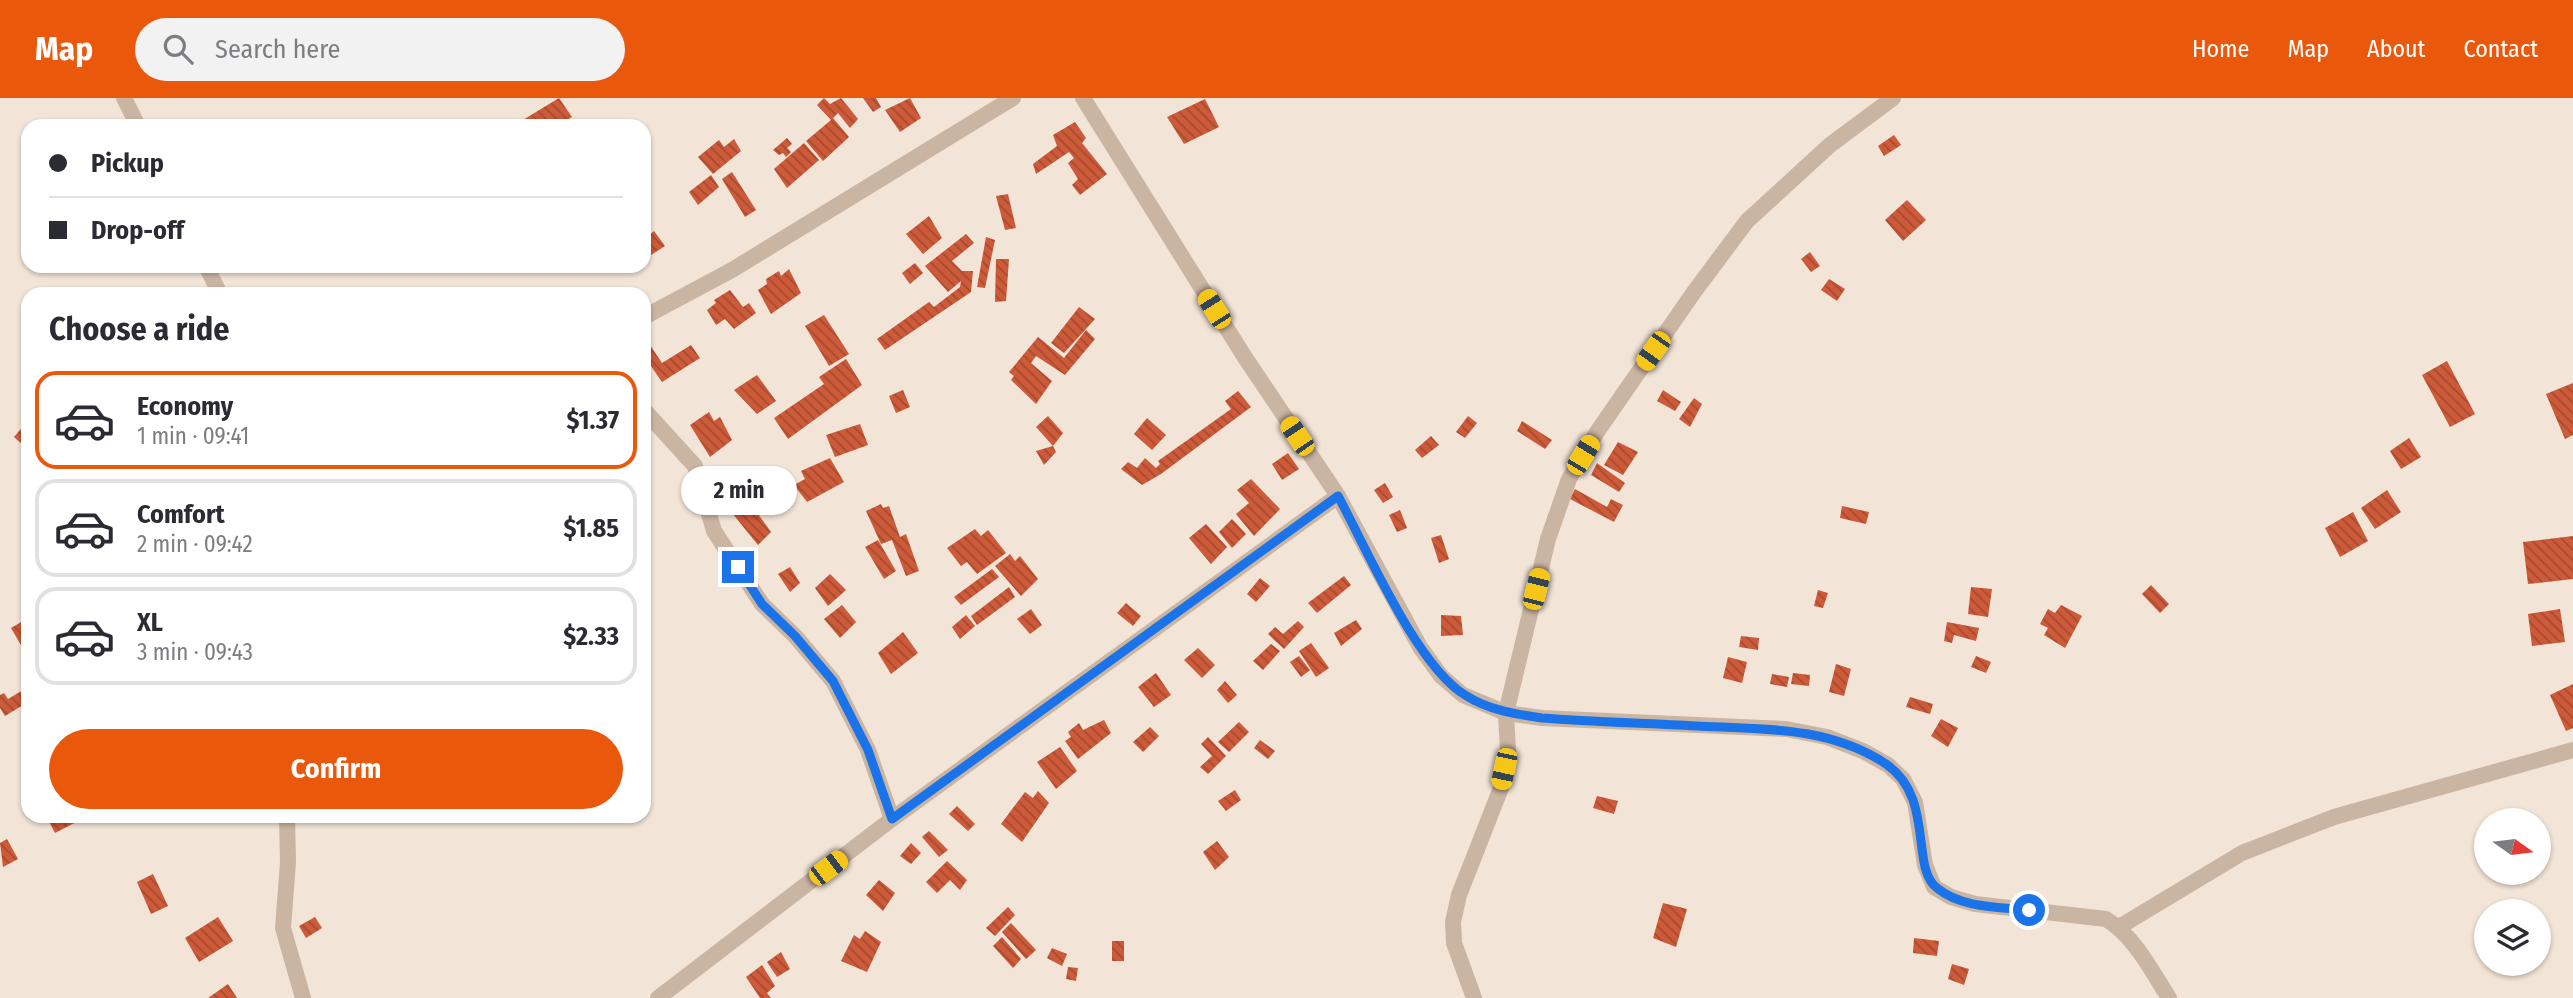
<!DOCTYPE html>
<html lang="en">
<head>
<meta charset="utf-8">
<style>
	:root { --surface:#fff; --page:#f2f2f3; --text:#2b2b33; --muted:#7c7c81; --line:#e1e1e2; --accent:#ea580c }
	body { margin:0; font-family:"Fira Sans Condensed",sans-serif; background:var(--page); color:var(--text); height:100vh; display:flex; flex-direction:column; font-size:26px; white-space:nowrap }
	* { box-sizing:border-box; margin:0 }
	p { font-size:23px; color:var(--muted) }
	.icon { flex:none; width:38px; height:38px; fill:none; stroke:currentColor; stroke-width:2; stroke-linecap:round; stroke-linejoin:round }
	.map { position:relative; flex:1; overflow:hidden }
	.drawer { position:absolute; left:21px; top:189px; width:630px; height:536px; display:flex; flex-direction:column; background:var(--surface); border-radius:21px; box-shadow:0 2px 5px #0004 }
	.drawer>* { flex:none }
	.guide { position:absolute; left:21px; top:21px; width:630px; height:154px; border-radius:21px; box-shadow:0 2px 5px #0004; display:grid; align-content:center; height:154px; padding:0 28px; background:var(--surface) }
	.needle { width:46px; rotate:104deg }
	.tools { position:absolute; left:2474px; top:710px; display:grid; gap:14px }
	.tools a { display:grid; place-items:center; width:77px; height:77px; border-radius:50%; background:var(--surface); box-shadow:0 2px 5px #0004; font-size:35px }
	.end { position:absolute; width:32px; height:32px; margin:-16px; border:9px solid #1a73e8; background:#fff; box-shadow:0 0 0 4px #fff }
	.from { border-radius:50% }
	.bubble { position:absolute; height:49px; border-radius:24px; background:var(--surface); box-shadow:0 2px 5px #0004; font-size:23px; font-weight:700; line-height:49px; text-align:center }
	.car { position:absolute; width:21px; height:42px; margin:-21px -10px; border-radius:9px; box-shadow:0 0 5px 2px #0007; background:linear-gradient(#f5c518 24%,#345 0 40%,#f5c518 0 76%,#345 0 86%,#f5c518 0) }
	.guide b { display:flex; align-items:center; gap:24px; height:66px; font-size:26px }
	.guide b+b { border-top:2px solid var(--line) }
	.guide i { width:18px; height:18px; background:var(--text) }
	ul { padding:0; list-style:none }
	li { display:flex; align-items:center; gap:21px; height:98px; margin:0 14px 10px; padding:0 14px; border:4px solid var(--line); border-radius:21px }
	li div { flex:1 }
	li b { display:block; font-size:26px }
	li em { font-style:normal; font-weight:700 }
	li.on { border-color:var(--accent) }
	li>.icon { width:63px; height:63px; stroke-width:1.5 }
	h2 { padding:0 28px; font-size:32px; line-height:84px }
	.action { display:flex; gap:14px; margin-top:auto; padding:14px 28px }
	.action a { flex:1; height:80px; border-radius:42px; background:var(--accent); color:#fff; font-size:28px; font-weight:700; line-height:80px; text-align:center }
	header { display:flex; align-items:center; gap:42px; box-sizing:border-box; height:98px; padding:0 35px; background:var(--accent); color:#fff }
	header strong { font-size:33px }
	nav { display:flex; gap:38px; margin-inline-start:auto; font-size:24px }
	.search { width:490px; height:63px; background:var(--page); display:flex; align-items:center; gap:18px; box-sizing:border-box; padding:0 24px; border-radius:38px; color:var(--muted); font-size:26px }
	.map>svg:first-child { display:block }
</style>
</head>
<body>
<header>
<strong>Map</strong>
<div class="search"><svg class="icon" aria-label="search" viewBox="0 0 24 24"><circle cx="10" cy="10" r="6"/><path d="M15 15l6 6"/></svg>Search here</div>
<nav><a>Home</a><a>Map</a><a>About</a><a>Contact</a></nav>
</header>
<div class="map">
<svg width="2573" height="900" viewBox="0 0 2573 900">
	<defs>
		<pattern id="building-back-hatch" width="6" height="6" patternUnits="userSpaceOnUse" patternTransform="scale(1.75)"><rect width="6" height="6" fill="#cd5a39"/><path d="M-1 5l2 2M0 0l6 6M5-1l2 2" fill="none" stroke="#a74a30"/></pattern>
	</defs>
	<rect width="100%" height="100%" fill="#f2e4d6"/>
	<g fill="url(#building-back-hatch)">
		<path d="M559,0L572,19L557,28H513Z"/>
		<path d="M824,0L830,6L841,0L858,21L850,30L838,15L833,20L849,39L823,63L806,43L831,22L817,7Z"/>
		<path d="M863,0H876L881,9L873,14Z"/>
		<path d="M910,0L921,20L900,34L885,12Z"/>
		<path d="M1205,1L1219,29L1184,46L1167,19Z"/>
		<path d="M1075,24L1086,40L1082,45L1107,76L1080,97L1072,87L1078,81L1068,65L1074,60L1069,54L1036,76L1033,66L1057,48L1053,37Z"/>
		<path d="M1894,37L1901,47L1884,58L1878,48Z"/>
		<path d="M787,40L792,46L787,50L791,54L786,59L783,55L779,57L773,52Z"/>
		<path d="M734,41L741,53L713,76L698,59L719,42L724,49Z"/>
		<path d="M804,45L819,62L787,90L774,71Z"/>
		<path d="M732,74L756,112L745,119L722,81Z"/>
		<path d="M711,77L719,89L698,107L689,94Z"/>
		<path d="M1008,96L1016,130L1005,132L996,98Z"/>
		<path d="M1907,102L1926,122L1903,143L1885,122Z"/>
		<path d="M929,118L942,140L923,156L906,136Z"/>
		<path d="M654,133L665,148L651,157L644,141Z"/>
		<path d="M966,136L974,145L952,163L962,173H973L971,194L885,252L877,241L929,204L934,209L960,189L961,183L948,194L925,168Z"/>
		<path d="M986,139L995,142L985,190L977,189Z"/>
		<path d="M1810,154L1820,168L1811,174L1801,161Z"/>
		<path d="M996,161H1009L1006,203L995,204Z"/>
		<path d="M915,165L923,175L910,186L902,175Z"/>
		<path d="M789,171L801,195L771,216L758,192L767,186L766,181L779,173L781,178Z"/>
		<path d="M1829,181L1845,191L1837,203L1821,192Z"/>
		<path d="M730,192L743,209L749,205L756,215L734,231L725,221L716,227L707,212L716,205L714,202Z"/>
		<path d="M1079,209L1095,221L1064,255L1051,245Z"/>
		<path d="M824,217L849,256L829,268L805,228Z"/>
		<path d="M1086,232L1095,241L1065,277L1036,258L1031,265L1052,283L1036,306L1011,282L1014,278L1009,274L1038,239L1064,260Z"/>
		<path d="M648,244L662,265L691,247L700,260L662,284L644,258V246Z"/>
		<path d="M846,261L862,287L788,341L774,320L824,286L819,279Z"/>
		<path d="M2447,263L2475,316L2450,329L2422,277Z"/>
		<path d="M757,277L776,303L757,316L734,292Z"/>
		<path d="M2573,285V337L2565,341L2546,296Z"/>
		<path d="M903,292L910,309L896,315L889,298Z"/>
		<path d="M1663,292L1681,304L1675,313L1657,303Z"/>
		<path d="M1238,293L1251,309L1161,376L1142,387L1121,371L1128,364L1137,370L1145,360L1156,370L1160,366L1158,363L1231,311L1225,303Z"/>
		<path d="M1694,300L1702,306L1690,329L1679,321Z"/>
		<path d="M709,314L714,323L720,319L732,342L710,359L690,327Z"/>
		<path d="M1048,318L1063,335L1053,348L1036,329Z"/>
		<path d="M1468,318L1477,325L1465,340L1456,334Z"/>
		<path d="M1147,320L1166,337L1152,352L1134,336Z"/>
		<path d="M1522,323L1552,342L1545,351L1517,333Z"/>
		<path d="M26,325L28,341L23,347L14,339Z"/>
		<path d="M860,326L868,347L835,359L826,337Z"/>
		<path d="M1431,338L1439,347L1422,360L1415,352Z"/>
		<path d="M2409,340L2421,359L2401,371L2390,353Z"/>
		<path d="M1618,344L1638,354L1623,377L1604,367Z"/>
		<path d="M1053,348L1056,354L1044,367L1036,353Z"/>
		<path d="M1288,355L1299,371L1282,382L1272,366Z"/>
		<path d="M830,360L844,384L807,404L794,387L805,381L801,373Z"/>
		<path d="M1597,365L1625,385L1619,394L1591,377Z"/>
		<path d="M1251,381L1280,411L1254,438L1236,416L1249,405L1237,392Z"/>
		<path d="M1385,385L1393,399L1383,405L1374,392Z"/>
		<path d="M770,390L778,404L760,415L751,401Z"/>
		<path d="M1575,391L1607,409L1611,401L1623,407L1614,424L1570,401Z"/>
		<path d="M2387,392L2401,414L2375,431L2361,410Z"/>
		<path d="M745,398L771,434L758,447L728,410Z"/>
		<path d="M881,406L883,410L889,408L900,439L906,436L919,473L906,478L892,442L881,446L866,413Z"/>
		<path d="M1842,408L1869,414L1866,426L1840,420Z"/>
		<path d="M1400,412L1407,430L1397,434L1389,417Z"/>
		<path d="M2353,414L2368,443L2340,459L2325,430Z"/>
		<path d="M1232,421L1246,436L1232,450L1219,434Z"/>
		<path d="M1206,426L1227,449L1211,466L1189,440Z"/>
		<path d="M975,431L981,438L988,432L1006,455L977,476L967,464L961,468L947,450Z"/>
		<path d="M1441,437L1449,461L1439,465L1431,440Z"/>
		<path d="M2573,438V481L2528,486L2523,444Z"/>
		<path d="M878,442L896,473L884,481L865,449Z"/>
		<path d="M1010,456L1015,463L1020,458L1038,481L1021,498L995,468Z"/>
		<path d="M790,469L800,485L790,494L778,476Z"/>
		<path d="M992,471L999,479L961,507L954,499Z"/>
		<path d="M830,476L846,492L828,508L815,490Z"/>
		<path d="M1344,478L1351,487L1317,515L1308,505Z"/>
		<path d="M1260,480L1270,488L1256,504L1247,496Z"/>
		<path d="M2151,487L2169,506L2160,515L2142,496Z"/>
		<path d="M1009,489L1015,499L977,527L971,518Z"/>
		<path d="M1971,489L1992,491L1988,519L1968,516Z"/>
		<path d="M1818,492L1828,495L1823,510L1814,508Z"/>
		<path d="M1126,505L1141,518L1133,528L1117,515Z"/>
		<path d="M842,507L856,524L840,540L824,521Z"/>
		<path d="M2061,507L2082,518L2065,550L2044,537L2048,530L2040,526L2048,511L2055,515Z"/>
		<path d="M1031,511L1042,527L1030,536L1017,521Z"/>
		<path d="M2560,511L2565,544L2532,548L2528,516Z"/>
		<path d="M966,517L975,528L960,541L952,529Z"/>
		<path d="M1441,517L1461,518L1463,537L1441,538Z"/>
		<path d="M28,520V559L11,530Z"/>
		<path d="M1356,522L1362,531L1341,548L1334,535Z"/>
		<path d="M1298,523L1304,529L1284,551L1268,536L1275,529L1283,536Z"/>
		<path d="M1947,524L1979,530L1976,543L1954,537L1952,545L1944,543Z"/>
		<path d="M903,534L918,555L891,576L878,555Z"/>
		<path d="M1741,538L1759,540L1758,552L1739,549Z"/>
		<path d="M1311,545L1329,570L1316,579L1299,553Z"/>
		<path d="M1271,546L1280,553L1263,572L1253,563Z"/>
		<path d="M1198,550L1215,567L1202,580L1184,562Z"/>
		<path d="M1299,558L1310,572L1301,579L1290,564Z"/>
		<path d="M1976,558L1991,564L1986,575L1971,569Z"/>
		<path d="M1728,559L1747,564L1742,585L1723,580Z"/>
		<path d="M1836,566L1851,571L1844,598L1829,594Z"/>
		<path d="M1156,575L1171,597L1154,609L1138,589Z"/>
		<path d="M1793,575L1810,577L1809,588L1791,586Z"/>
		<path d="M1772,576L1789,579L1787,589L1770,586Z"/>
		<path d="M1225,583L1237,597L1228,605L1217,592Z"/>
		<path d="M2573,586V630L2566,633L2550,597Z"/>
		<path d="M23,592L28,604L5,618L0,610V597L4,595L8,601Z"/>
		<path d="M1910,599L1933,606L1930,616L1906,609Z"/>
		<path d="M1941,621L1958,630L1948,649L1931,638Z"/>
		<path d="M1104,622L1111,635L1078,661L1065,643L1071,639L1068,634L1079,625L1083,632Z"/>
		<path d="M1239,624L1249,634L1229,654L1218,644Z"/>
		<path d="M1150,629L1159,638L1143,654L1133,644Z"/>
		<path d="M1208,639L1226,658L1208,676L1200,669L1212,658L1201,646Z"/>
		<path d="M1260,642L1275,653L1268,661L1254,650Z"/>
		<path d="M1060,649L1077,673L1056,691L1037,664Z"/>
		<path d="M1235,692L1241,702L1226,713L1218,703Z"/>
		<path d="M1038,693L1049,705L1022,744L1001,726L1025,694L1033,700Z"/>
		<path d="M1597,698L1618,703L1614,716L1593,710Z"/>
		<path d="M957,708L975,726L968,733L949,716Z"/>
		<path d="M46,718H88L55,735Z"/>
		<path d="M929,733L948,752L939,759L922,739Z"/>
		<path d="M7,741L18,761L3,769L0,745Z"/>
		<path d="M1217,743L1229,759L1215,772L1203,754Z"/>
		<path d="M911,745L921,755L911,766L900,758Z"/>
		<path d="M947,763L967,782L960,792L950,782L937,795L926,784Z"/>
		<path d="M153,776L168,808L151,816L137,784Z"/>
		<path d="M879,782L895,795L883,813L866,797Z"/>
		<path d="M1663,805L1687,811L1676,849L1653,840Z"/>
		<path d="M1008,809L1015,817L995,838L986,830Z"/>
		<path d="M218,819L233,843L199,864L185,840Z"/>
		<path d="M315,819L322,830L306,840L299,828Z"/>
		<path d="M1011,825L1036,852L1026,861L1002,834Z"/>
		<path d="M865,833L881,844L867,874L841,863L854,837L860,841Z"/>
		<path d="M1002,839L1021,861L1013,870L993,848Z"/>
		<path d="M1914,840L1939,843L1937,858L1913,855Z"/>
		<rect x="1112" y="843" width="12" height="20"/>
		<path d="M1052,850L1067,856L1062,868L1047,860Z"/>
		<path d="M781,854L790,871L777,879L767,864Z"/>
		<path d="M1952,866L1969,871L1964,887L1948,881Z"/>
		<path d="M762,867L775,888L767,895L771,900H760L746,879Z"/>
		<path d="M1068,869L1078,870L1076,883L1066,881Z"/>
		<path d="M228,886L237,900H208Z"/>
	</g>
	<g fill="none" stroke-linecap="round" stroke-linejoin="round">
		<g stroke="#cab4a2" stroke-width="16">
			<path d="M124,0L138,28"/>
			<path d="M1083,0L1244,258L1338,398L1420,549L1441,578L1463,597L1506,615L1542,620L1786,631L1827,639L1863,653L1888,667L1903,681L1915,704L1925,767L1934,789L1951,799L1975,806L2106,821C2135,839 2151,872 2169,900"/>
			<path d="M206,168L220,196"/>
			<path d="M644,219L732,172L1013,0"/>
			<path d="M644,312L695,368L714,433L762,506L795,538L833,583L868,652L892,721"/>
			<path d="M287,718L288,764L283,830L303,900"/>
			<path d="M2119,829L2242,755L2334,719L2573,652"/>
			<path d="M658,900L892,721L1338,398"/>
			<path d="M1474,900L1454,845L1453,824L1459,797L1501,690L1508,653L1506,615L1548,441L1569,381L1597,334L1694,194L1747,123L1830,47L1893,0"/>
		</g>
	</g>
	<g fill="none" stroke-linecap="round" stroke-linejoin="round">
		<path stroke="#1a73e8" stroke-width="9" d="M738,469L762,506L795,538L833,583L868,652L892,721L1338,398C1367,451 1416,567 1465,597C1488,612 1515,616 1542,620C1593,624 1645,625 1696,628C1762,631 1829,628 1886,666C1935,699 1910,770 1937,790C1961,810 1999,809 2029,812"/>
	</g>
</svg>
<div class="tools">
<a><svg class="needle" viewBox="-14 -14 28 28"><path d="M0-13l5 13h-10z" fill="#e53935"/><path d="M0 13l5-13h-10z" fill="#7c7c81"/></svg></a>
<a><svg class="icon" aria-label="layers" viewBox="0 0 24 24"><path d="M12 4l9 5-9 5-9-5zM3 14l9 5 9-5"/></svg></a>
</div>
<i class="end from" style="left:2029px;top:812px"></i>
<i class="end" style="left:738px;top:469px"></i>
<div class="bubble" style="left:681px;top:368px;width:116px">2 min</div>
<i class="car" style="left:1214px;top:211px;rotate:328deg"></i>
<i class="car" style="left:1653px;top:253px;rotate:215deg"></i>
<i class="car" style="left:1297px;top:338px;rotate:326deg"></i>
<i class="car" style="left:1583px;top:357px;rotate:31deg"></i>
<i class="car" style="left:1536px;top:491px;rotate:14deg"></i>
<i class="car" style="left:1504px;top:671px;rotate:192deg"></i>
<i class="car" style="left:828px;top:770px;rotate:53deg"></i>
<div class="guide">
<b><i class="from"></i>Pickup</b>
<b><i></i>Drop-off</b>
</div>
<section class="drawer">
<h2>Choose a ride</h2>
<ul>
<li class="on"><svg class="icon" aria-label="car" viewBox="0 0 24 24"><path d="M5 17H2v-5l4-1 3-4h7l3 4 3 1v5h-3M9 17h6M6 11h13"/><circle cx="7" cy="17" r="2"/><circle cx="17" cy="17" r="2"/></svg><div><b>Economy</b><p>1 min · 09:41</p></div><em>$1.37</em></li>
<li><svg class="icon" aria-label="car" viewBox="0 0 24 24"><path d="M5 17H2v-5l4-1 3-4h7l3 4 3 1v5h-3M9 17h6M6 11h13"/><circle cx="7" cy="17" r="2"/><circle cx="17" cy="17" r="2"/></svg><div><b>Comfort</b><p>2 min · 09:42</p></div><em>$1.85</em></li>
<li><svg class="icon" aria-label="car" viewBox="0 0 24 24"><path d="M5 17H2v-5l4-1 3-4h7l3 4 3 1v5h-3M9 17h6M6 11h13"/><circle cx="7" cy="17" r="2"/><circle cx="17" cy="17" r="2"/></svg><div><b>XL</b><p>3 min · 09:43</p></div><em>$2.33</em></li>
</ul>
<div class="action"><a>Confirm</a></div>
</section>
</div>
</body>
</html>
